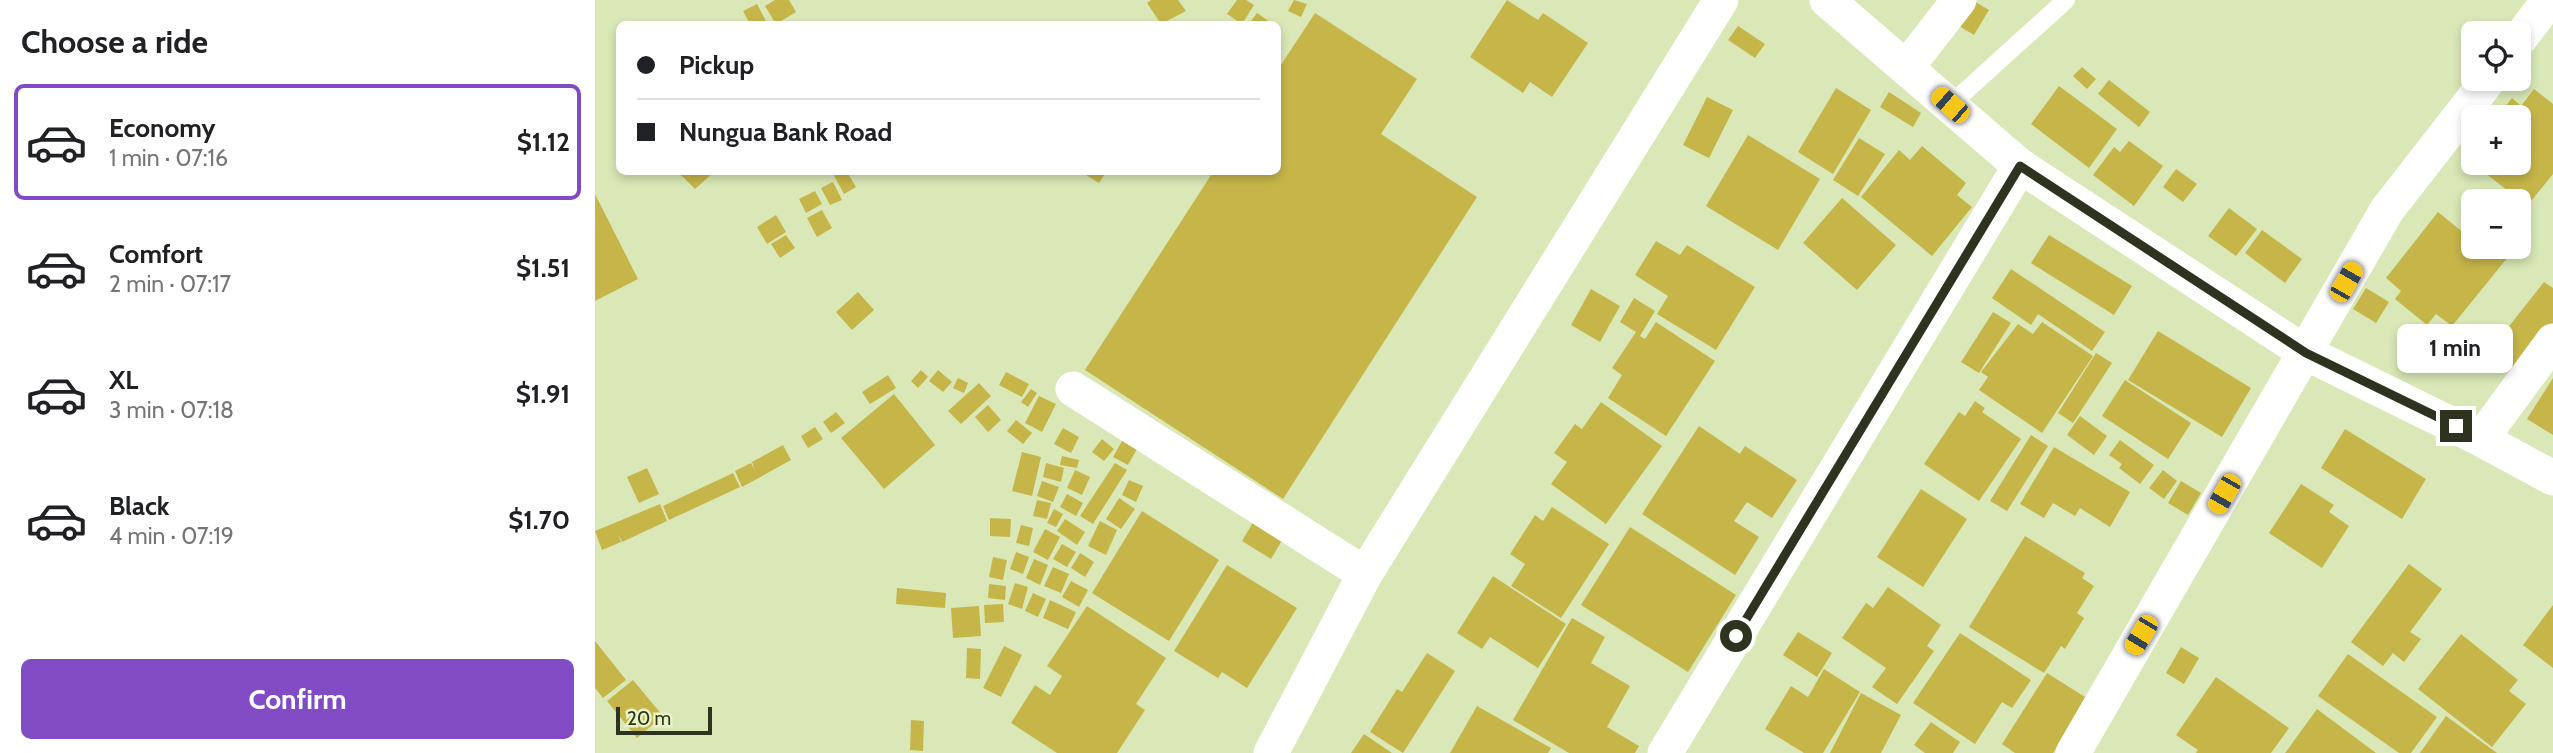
<!DOCTYPE html>
<html lang="en">
<head>
<meta charset="utf-8">
<style>
	:root { --surface:#fff; --page:#f2f2f2; --text:#202124; --muted:#757577; --line:#e0e0e0; --accent:#814cc3 }
	body { margin:0; font-family:Cabin,sans-serif; background:var(--page); color:var(--text); height:100vh; display:flex; flex-direction:column; font-size:26px; white-space:nowrap }
	* { box-sizing:border-box; margin:0 }
	p { font-size:23px; color:var(--muted) }
	.icon { flex:none; width:38px; height:38px; fill:none; stroke:currentColor; stroke-width:2; stroke-linecap:round; stroke-linejoin:round }
	.map { position:relative; flex:1; overflow:hidden }
	.details { display:flex; flex-direction:column; background:var(--surface); width:595px }
	.details>* { flex:none }
	.guide { position:absolute; left:21px; top:21px; width:665px; height:154px; border-radius:10px; box-shadow:0 4px 10px #0003; display:grid; align-content:center; height:154px; padding:0 21px; background:var(--surface) }
	.controls { position:absolute; left:1866px; top:21px; display:grid; gap:14px }
	.controls a { display:grid; place-items:center; width:70px; height:70px; border-radius:10px; background:var(--surface); box-shadow:0 4px 10px #0003; font-size:35px }
	.scale { position:absolute; left:21px; bottom:18px; width:96px; box-sizing:border-box; padding-left:7px; border:4px solid #2d331f; border-top:0; font-size:19px; line-height:24px; white-space:nowrap; color:#2d331f; -webkit-text-stroke:5px #e6f5c3; paint-order:stroke }
	.end { position:absolute; width:32px; height:32px; margin:-16px; border:9px solid #2d331f; background:#fff; box-shadow:0 0 0 4px #fff }
	.from { border-radius:50% }
	.bubble { position:absolute; height:49px; border-radius:10px; background:var(--surface); box-shadow:0 4px 10px #0003; font-size:23px; font-weight:800; line-height:49px; text-align:center }
	.car { position:absolute; width:21px; height:42px; margin:-21px -10px; border-radius:9px; box-shadow:0 0 5px 2px #0007; background:linear-gradient(#f5c518 24%,#345 0 40%,#f5c518 0 76%,#345 0 86%,#f5c518 0) }
	.guide b { display:flex; align-items:center; gap:24px; height:66px; font-size:26px }
	.guide b+b { border-top:2px solid var(--line) }
	.guide i { width:18px; height:18px; background:var(--text) }
	ul { padding:0; list-style:none }
	li { display:flex; align-items:center; gap:21px; height:116px; margin:0 14px 10px; padding:0 7px; border:4px solid transparent; border-radius:10px }
	li div { flex:1 }
	li b { display:block; font-size:26px }
	li em { font-style:normal; font-weight:800 }
	li.current { border-color:var(--accent) }
	li>.icon { width:63px; height:63px; stroke-width:1.5 }
	h2 { padding:0 21px; font-size:32px; line-height:84px }
	.primary-button { display:flex; gap:14px; margin-top:auto; padding:14px 21px }
	.primary-button a { flex:1; height:80px; border-radius:10px; background:var(--accent); color:#fff; font-size:28px; font-weight:800; line-height:80px; text-align:center }
	main { display:flex; flex:1; min-height:0 }
	.map>svg:first-child { display:block }
</style>
</head>
<body>
<main>
<section class="details">
<h2>Choose a ride</h2>
<ul>
<li class="current"><svg class="icon" aria-label="car" viewBox="0 0 24 24"><path d="M5 17H2v-5l4-1 3-4h7l3 4 3 1v5h-3M9 17h6M6 11h13"/><circle cx="7" cy="17" r="2"/><circle cx="17" cy="17" r="2"/></svg><div><b>Economy</b><p>1 min · 07:16</p></div><em>$1.12</em></li>
<li><svg class="icon" aria-label="car" viewBox="0 0 24 24"><path d="M5 17H2v-5l4-1 3-4h7l3 4 3 1v5h-3M9 17h6M6 11h13"/><circle cx="7" cy="17" r="2"/><circle cx="17" cy="17" r="2"/></svg><div><b>Comfort</b><p>2 min · 07:17</p></div><em>$1.51</em></li>
<li><svg class="icon" aria-label="car" viewBox="0 0 24 24"><path d="M5 17H2v-5l4-1 3-4h7l3 4 3 1v5h-3M9 17h6M6 11h13"/><circle cx="7" cy="17" r="2"/><circle cx="17" cy="17" r="2"/></svg><div><b>XL</b><p>3 min · 07:18</p></div><em>$1.91</em></li>
<li><svg class="icon" aria-label="car" viewBox="0 0 24 24"><path d="M5 17H2v-5l4-1 3-4h7l3 4 3 1v5h-3M9 17h6M6 11h13"/><circle cx="7" cy="17" r="2"/><circle cx="17" cy="17" r="2"/></svg><div><b>Black</b><p>4 min · 07:19</p></div><em>$1.70</em></li>
</ul>
<div class="primary-button"><a>Confirm</a></div>
</section>
<div class="map">
<svg width="1958" height="753" viewBox="0 0 1958 753">
	<rect width="100%" height="100%" fill="#d9e8b6"/>
	<g fill="#c6b64a">
		<path d="M180,0H194L201,12L181,24L170,6Z"/>
		<path d="M556,0H583L591,11L566,24L552,3Z"/>
		<path d="M642,0H651L659,5L647,24L632,14Z"/>
		<path d="M699,0L712,4L706,17L693,11Z"/>
		<path d="M912,0L943,20L948,13L993,43L957,97L935,82L928,93L875,57Z"/>
		<path d="M1379,1L1394,10L1379,35L1364,26Z"/>
		<path d="M162,4L172,23L155,24L148,11Z"/>
		<path d="M662,13L678,24H654Z"/>
		<path d="M720,13L822,79L786,134L882,197L688,499L490,370L618,172H682V71Z"/>
		<path d="M1143,26L1170,44L1160,58L1133,40Z"/>
		<path d="M1487,67L1501,79L1492,89L1478,76Z"/>
		<path d="M1514,80L1555,112L1544,127L1503,94Z"/>
		<path d="M1464,86L1522,129L1494,168L1436,124Z"/>
		<path d="M1241,88L1276,110L1238,174L1203,152Z"/>
		<path d="M1939,89L1958,104V174L1932,206L1874,160L1878,156V163H1923V117H1902L1917,98L1926,106Z"/>
		<path d="M1294,92L1326,113L1318,127L1285,107Z"/>
		<path d="M1112,97L1138,110L1114,158L1088,145Z"/>
		<path d="M1153,135L1225,179L1183,250L1111,206Z"/>
		<path d="M1264,138L1290,154L1263,196L1238,180Z"/>
		<path d="M1534,141L1568,166L1539,206L1498,175L1519,147L1525,152Z"/>
		<path d="M1327,146L1371,183L1362,195L1377,207L1337,256L1266,197L1304,150L1315,160Z"/>
		<path d="M1581,169L1602,184L1588,202L1568,187Z"/>
		<path d="M83,172H119L100,189Z"/>
		<path d="M237,172H252L261,187L249,194Z"/>
		<path d="M493,172H511L504,183L491,175Z"/>
		<path d="M238,182L247,200L235,205L226,188Z"/>
		<path d="M220,191L227,204L211,213L204,199Z"/>
		<path d="M0,194L43,279L0,301Z"/>
		<path d="M1247,198L1301,245L1262,290L1208,243Z"/>
		<path d="M1634,208L1662,229L1641,256L1613,236Z"/>
		<path d="M227,210L237,228L222,237L212,218Z"/>
		<path d="M1843,212L1870,234L1875,227L1878,229V247H1900L1913,257L1857,326L1841,314L1832,325L1800,299L1806,291L1791,278Z"/>
		<path d="M181,215L191,232L172,244L162,227Z"/>
		<path d="M1667,230L1707,259L1690,283L1650,253Z"/>
		<path d="M191,235L200,248L185,258L176,244Z"/>
		<path d="M1454,235L1537,286L1519,315L1436,263Z"/>
		<path d="M1061,241L1085,255L1092,245L1160,287L1121,350L1062,314L1073,296L1040,275Z"/>
		<path d="M1416,269L1510,332L1497,351L1443,314L1436,325L1397,298Z"/>
		<path d="M1949,282L1958,288V324L1918,375L1892,354Z"/>
		<path d="M1771,288L1794,302L1781,323L1758,309Z"/>
		<path d="M996,289L1025,306L1005,342L976,325Z"/>
		<path d="M263,292L279,310L257,330L241,312Z"/>
		<path d="M1039,298L1060,311L1045,336L1050,339L1061,322L1120,361L1071,436L1013,398L1027,375L1017,368L1041,332L1025,322Z"/>
		<path d="M1398,312L1416,323L1384,373L1366,362Z"/>
		<path d="M1447,322L1498,356L1447,433L1384,390L1393,377L1386,372L1423,324L1438,334Z"/>
		<path d="M1563,331L1656,388L1627,437L1533,380Z"/>
		<path d="M1501,353L1517,363L1478,423L1463,413Z"/>
		<path d="M326,370L333,377L323,388L316,381Z"/>
		<path d="M343,370L357,382L348,392L334,381Z"/>
		<path d="M411,372L434,384L427,397L404,385Z"/>
		<path d="M293,375L301,388L275,404L267,392Z"/>
		<path d="M363,378L373,383L369,393L358,388Z"/>
		<path d="M1958,378V435L1932,419Z"/>
		<path d="M1530,380L1596,423L1573,459L1507,416Z"/>
		<path d="M384,383L396,396L366,424L353,411Z"/>
		<path d="M436,389L442,393L433,407L426,402Z"/>
		<path d="M299,394L340,445L289,489L246,438Z"/>
		<path d="M444,396L461,404L447,432L430,423Z"/>
		<path d="M1380,401L1390,408L1387,412L1426,439L1384,501L1329,464L1364,412L1370,416Z"/>
		<path d="M1006,402L1067,446L1011,524L956,484L972,462L959,453L980,424L987,429Z"/>
		<path d="M393,405L406,420L393,432L380,417Z"/>
		<path d="M241,412L250,423L236,433L228,422Z"/>
		<path d="M1485,416L1512,436L1499,455L1472,435Z"/>
		<path d="M421,420L437,433L428,444L412,431Z"/>
		<path d="M1104,426L1145,454L1150,446L1202,480L1177,518L1152,502L1139,521L1164,537L1140,575L1047,514Z"/>
		<path d="M220,427L228,439L213,448L206,436Z"/>
		<path d="M468,428L484,437L476,453L459,444Z"/>
		<path d="M1750,429L1831,479L1807,519L1726,468Z"/>
		<path d="M531,434L546,442L533,465L518,457Z"/>
		<path d="M1436,435L1453,446L1412,511L1395,501Z"/>
		<path d="M507,439L519,449L509,461L497,452Z"/>
		<path d="M1525,440L1559,465L1545,484L1524,468L1527,464L1514,455Z"/>
		<path d="M188,445L196,460L147,487L140,471L156,463L160,470L157,462Z"/>
		<path d="M1459,447L1535,492L1515,527L1485,508L1480,516L1458,503L1449,518L1425,504Z"/>
		<path d="M427,452L446,457L437,496L417,491Z"/>
		<path d="M467,456L484,460L482,468L465,465Z"/>
		<path d="M451,463L469,468L466,482L448,477Z"/>
		<path d="M520,463L532,470L498,524L485,516Z"/>
		<path d="M52,468L64,494L44,503L32,477Z"/>
		<path d="M480,470L495,477L487,495L472,488Z"/>
		<path d="M1568,470L1582,481L1569,499L1554,488Z"/>
		<path d="M138,473L145,487L74,520L68,506Z"/>
		<path d="M534,480L548,486L541,502L527,495Z"/>
		<path d="M447,481L464,487L458,502L442,496Z"/>
		<path d="M1586,481L1606,493L1593,515L1573,503Z"/>
		<path d="M1706,484L1739,505L1734,512L1754,526L1727,568L1674,533Z"/>
		<path d="M1326,489L1372,519L1328,587L1282,557Z"/>
		<path d="M472,494L488,503L481,516L465,507Z"/>
		<path d="M524,498L540,509L526,529L511,519Z"/>
		<path d="M442,500L456,503L452,519L438,516Z"/>
		<path d="M65,504L72,521L27,542L23,534L26,542L7,550L0,531Z"/>
		<path d="M957,507L1014,544L966,618L916,586L930,564L915,554L940,515L948,521Z"/>
		<path d="M459,509L468,514L461,527L452,523Z"/>
		<path d="M547,511L624,560L574,641L497,593Z"/>
		<path d="M395,518L416,519L415,537L395,536Z"/>
		<path d="M470,519L490,532L482,545L462,531Z"/>
		<path d="M660,519L689,537L676,559L647,541Z"/>
		<path d="M505,521L522,530L511,555L493,546Z"/>
		<path d="M426,525L438,528L434,546L421,543Z"/>
		<path d="M1035,527L1141,595L1093,672L986,605Z"/>
		<path d="M450,529L465,537L453,560L438,552Z"/>
		<path d="M1430,536L1490,573L1487,578L1499,586L1482,613L1489,618L1470,649L1466,646L1449,673L1374,627Z"/>
		<path d="M467,544L481,552L472,567L458,559Z"/>
		<path d="M421,552L434,557L428,574L415,569Z"/>
		<path d="M485,553L499,562L490,577L476,568Z"/>
		<path d="M398,557L412,560L408,580L394,577Z"/>
		<path d="M439,559L453,565L445,585L431,578Z"/>
		<path d="M1814,564L1847,589L1815,632L1826,639L1809,662L1798,653L1788,666L1756,642Z"/>
		<path d="M632,565L702,608L652,688L627,672L623,678L579,651Z"/>
		<path d="M458,567L474,574L466,593L449,586Z"/>
		<path d="M898,576L971,624L943,668L895,637L887,649L862,633Z"/>
		<path d="M476,581L493,590L484,607L467,597Z"/>
		<path d="M420,583L433,587L427,609L413,604Z"/>
		<path d="M394,584L411,586L410,600L393,598Z"/>
		<path d="M1293,587L1346,625L1332,646L1339,651L1302,704L1277,687L1291,668L1247,638L1271,603L1278,608Z"/>
		<path d="M302,588L351,593L350,608L301,604Z"/>
		<path d="M438,593L451,599L443,617L430,611Z"/>
		<path d="M455,600L481,612L473,629L448,618Z"/>
		<path d="M408,604L409,622L390,623L389,605Z"/>
		<path d="M1958,605V668L1928,645Z"/>
		<path d="M384,606L386,636L358,638L356,608Z"/>
		<path d="M492,606L571,658L541,704L550,710L522,753H462L416,723L440,685L455,695L467,676L452,666Z"/>
		<path d="M977,618L1010,637L996,663L1035,686L1012,727L1044,746L1040,753H974L918,720Z"/>
		<path d="M1203,632L1237,653L1222,677L1188,655Z"/>
		<path d="M1365,633L1436,680L1417,708L1407,702L1380,744L1318,703Z"/>
		<path d="M1866,634L1923,680L1914,691L1931,704L1897,747L1823,689Z"/>
		<path d="M0,641L31,680L8,698L0,688Z"/>
		<path d="M409,646L427,655L406,697L388,688Z"/>
		<path d="M1586,647L1604,658L1589,684L1571,673Z"/>
		<path d="M372,648L386,649L385,679L371,678Z"/>
		<path d="M832,653L860,671L808,753L775,732L802,689L807,692Z"/>
		<path d="M1753,654L1842,717L1816,753H1804L1723,696Z"/>
		<path d="M1229,669L1265,692L1228,753H1209L1170,729L1196,686L1213,697Z"/>
		<path d="M1452,673L1493,699L1458,753H1420L1407,744Z"/>
		<path d="M1621,677L1694,728L1676,753H1601L1603,750L1581,735Z"/>
		<path d="M38,680L68,716L42,738L12,701Z"/>
		<path d="M1266,693L1306,715L1286,753H1235Z"/>
		<path d="M882,706L956,748L953,753H855Z"/>
		<path d="M1722,709L1781,753H1690Z"/>
		<path d="M1851,716L1902,753H1825Z"/>
		<path d="M316,720L329,721L328,751L315,750Z"/>
		<path d="M1336,722L1365,742L1358,753H1330L1319,745Z"/>
		<path d="M769,734L797,753H756Z"/>
	</g>
	<g fill="none" stroke-linecap="round" stroke-linejoin="round">
		<path stroke="#fff" stroke-width="18" d="M1355,105L1471,0"/>
		<g stroke="#fff" stroke-width="35">
			<path d="M1232,0L1425,166L1711,353L1886,439L1958,478"/>
			<path d="M1923,41L1954,0"/>
			<path d="M1312,67L1364,0"/>
			<path d="M478,389L770,574"/>
			<path d="M1886,439L1958,341"/>
			<path d="M676,753L770,574L1126,0"/>
			<path d="M1070,753L1425,166"/>
			<path d="M1478,753L1792,210L1894,79"/>
		</g>
	</g>
	<g fill="none" stroke-linecap="round" stroke-linejoin="round">
		<path stroke="#2d331f" stroke-width="9" d="M1141,636L1425,166L1711,353L1861,426"/>
	</g>
</svg>
<div class="controls">
<a><svg class="icon" aria-label="locate" viewBox="0 0 24 24"><circle cx="12" cy="12" r="6"/><path d="M12 2v4M12 18v4M2 12h4M18 12h4"/></svg></a>
<a>+</a>
<a>−</a>
</div>
<div class="scale">20 m</div>
<i class="end from" style="left:1141px;top:636px"></i>
<i class="end" style="left:1861px;top:426px"></i>
<div class="bubble" style="left:1802px;top:324px;width:116px">1 min</div>
<i class="car" style="left:1355px;top:105px;rotate:311deg"></i>
<i class="car" style="left:1751px;top:282px;rotate:30deg"></i>
<i class="car" style="left:1629px;top:494px;rotate:210deg"></i>
<i class="car" style="left:1546px;top:635px;rotate:211deg"></i>
<div class="guide">
<b><i class="from"></i>Pickup</b>
<b><i></i>Nungua Bank Road</b>
</div>
</div>
</main>
</body>
</html>
